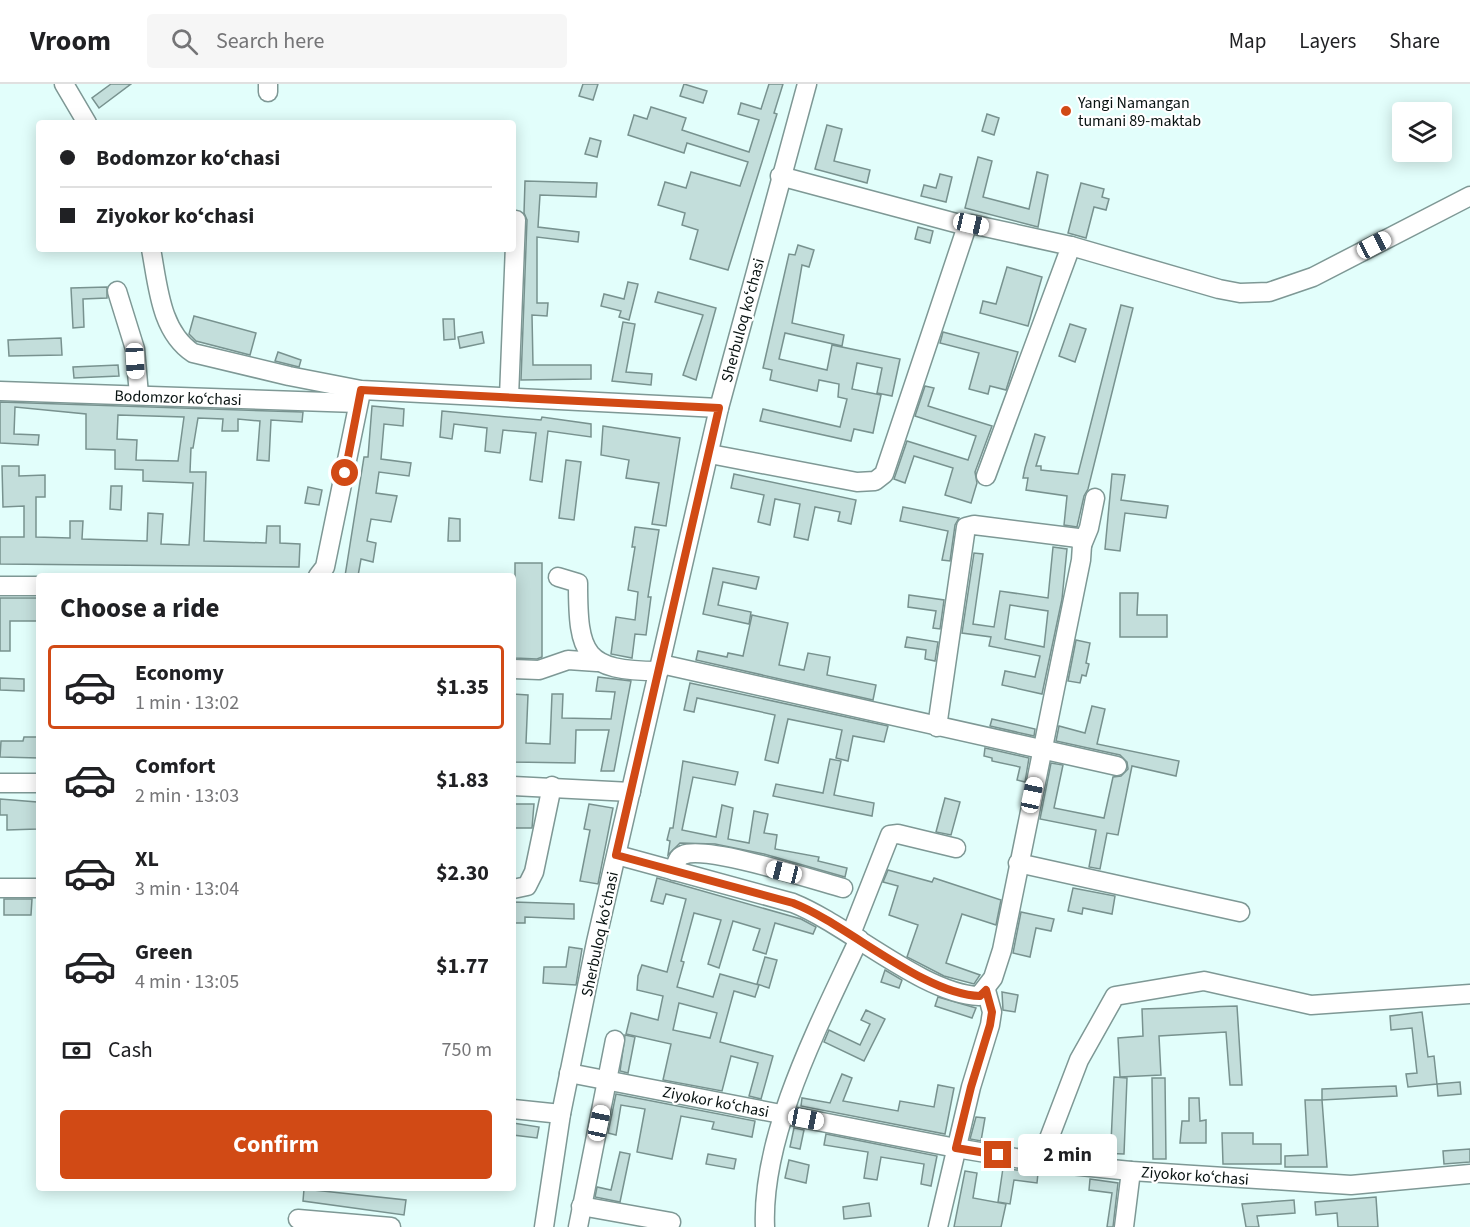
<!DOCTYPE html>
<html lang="en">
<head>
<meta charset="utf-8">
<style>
	:root { --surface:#fff; --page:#f6f6f6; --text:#202124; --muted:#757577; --line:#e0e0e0; --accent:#d14a15 }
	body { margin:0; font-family:"Source Sans 3",sans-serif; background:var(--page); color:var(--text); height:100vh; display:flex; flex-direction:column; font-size:22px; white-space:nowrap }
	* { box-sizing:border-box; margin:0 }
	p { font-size:20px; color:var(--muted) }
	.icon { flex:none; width:33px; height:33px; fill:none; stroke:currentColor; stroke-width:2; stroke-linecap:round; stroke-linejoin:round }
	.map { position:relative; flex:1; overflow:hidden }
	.sheet { position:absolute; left:36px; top:489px; width:480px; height:618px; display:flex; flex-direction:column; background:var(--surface); border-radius:6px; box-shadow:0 3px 15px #0003 }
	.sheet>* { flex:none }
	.banner { position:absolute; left:36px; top:36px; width:480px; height:132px; border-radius:6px; box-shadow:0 3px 15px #0003; display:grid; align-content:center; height:132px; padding:0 24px; background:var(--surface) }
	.controls { position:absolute; left:1392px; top:18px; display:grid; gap:12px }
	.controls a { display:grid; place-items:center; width:60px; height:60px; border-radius:6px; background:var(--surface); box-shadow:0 3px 15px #0003; font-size:30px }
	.end { position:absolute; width:27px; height:27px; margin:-14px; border:8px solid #d14a15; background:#fff; box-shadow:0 0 0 3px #fff }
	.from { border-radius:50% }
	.bubble { position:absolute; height:42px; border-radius:6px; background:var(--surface); box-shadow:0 3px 15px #0003; font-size:20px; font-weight:700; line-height:42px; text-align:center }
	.car { position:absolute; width:18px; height:36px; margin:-18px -9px; border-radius:8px; box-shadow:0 0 4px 2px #0007; background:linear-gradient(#fff 24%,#345 0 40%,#fff 0 76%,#345 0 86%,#fff 0) }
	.banner b { display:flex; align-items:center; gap:21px; height:57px; font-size:22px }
	.banner b+b { border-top:2px solid var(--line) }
	.banner i { width:15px; height:15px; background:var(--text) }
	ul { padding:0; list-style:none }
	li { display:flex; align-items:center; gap:18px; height:84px; margin:0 12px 9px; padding:0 12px; border:3px solid transparent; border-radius:6px }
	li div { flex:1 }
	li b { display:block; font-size:22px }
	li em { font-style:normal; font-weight:700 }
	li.active { border-color:var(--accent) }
	li>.icon { width:54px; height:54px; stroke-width:1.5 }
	h2 { padding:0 24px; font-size:27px; line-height:72px }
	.pay { display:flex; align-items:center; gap:15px; height:66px; padding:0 24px; font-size:22px }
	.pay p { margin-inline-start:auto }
	.cta { display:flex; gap:12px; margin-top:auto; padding:12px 24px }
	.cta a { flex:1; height:69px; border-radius:6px; background:var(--accent); color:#fff; font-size:24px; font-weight:700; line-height:69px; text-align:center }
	header { display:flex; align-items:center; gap:36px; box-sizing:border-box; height:84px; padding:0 30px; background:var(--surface); border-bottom:2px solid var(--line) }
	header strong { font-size:28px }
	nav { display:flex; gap:33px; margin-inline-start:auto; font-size:21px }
	.search { width:420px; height:54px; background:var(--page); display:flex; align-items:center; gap:15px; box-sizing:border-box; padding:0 21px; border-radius:6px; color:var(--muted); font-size:22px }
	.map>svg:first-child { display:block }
</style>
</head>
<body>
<header>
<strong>Vroom</strong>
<div class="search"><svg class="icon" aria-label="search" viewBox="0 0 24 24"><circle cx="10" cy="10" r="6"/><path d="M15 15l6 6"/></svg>Search here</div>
<nav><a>Map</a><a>Layers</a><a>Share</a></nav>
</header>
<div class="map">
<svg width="1470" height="1143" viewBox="0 0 1470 1143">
	<rect width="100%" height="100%" fill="#e2fefb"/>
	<g fill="#c3dedb" stroke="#78928f" stroke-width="1.5" fill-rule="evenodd">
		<path d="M111,0H131L99,24L92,14Z"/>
		<path d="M583,0H598L593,16L579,12Z"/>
		<path d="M684,0L707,7L703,19L680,12Z"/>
		<path d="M769,0H783L774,29L777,30L728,186L690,175L698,146L682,141L685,129L658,121L665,98L686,104L691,88L740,102L748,78L687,59L684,69L628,51L634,31L647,35L651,23L686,34L682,46L749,68L759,36L738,30L741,19L761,25Z"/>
		<path d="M987,30L999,34L994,51L982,47Z"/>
		<path d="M827,41L842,45L834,77L870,86L867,99L815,85Z"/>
		<path d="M590,54L601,57L597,73L585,70Z"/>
		<path d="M978,73L992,77L983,113L1029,125L1037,88L1048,91L1038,143L965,124Z"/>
		<path d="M940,90L952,93L946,118L921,112L924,101L936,104Z"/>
		<path d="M525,97L597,99L596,113L540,111L538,143L579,148L578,158L537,153V219H548L547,232L532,231L533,281H591V295L521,296L527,136L524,129Z"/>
		<path d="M1081,99L1104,105L1102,113L1109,115L1106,126L1094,123L1086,154L1068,149Z"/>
		<path d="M918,143L933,147L930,159L915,155Z"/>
		<path d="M798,161L814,166L809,183L802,181L792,239L844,251L842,262L785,249L779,275L827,286L832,261L900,275L892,312L877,309L882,284L857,279L852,305L881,311L873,349L854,345L851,357L760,337L763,325L840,343L847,315L838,313L839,300L819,296L817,307L770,296L772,286L763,284L789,170L795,171Z"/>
		<path d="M1007,183L1042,193L1028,242L980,229L983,217L996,220Z"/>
		<path d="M628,198L638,200L629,236L619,233L621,227L601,222L604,210L624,215Z"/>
		<path d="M107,203V214L83,215L84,243L73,244L71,204Z"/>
		<path d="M658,208L716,224L696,296L683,291L703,231L655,218Z"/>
		<path d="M1121,221L1133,224L1088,405L1084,412L1077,443L1064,441L1067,412L1026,406L1028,394H1023L1025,384L1035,350L1045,353L1036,382H1041V386L1078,390Z"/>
		<path d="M194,232L256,249L250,271L196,257L189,250Z"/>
		<path d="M443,235H454L455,255L444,256Z"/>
		<path d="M623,238L635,240L626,288L652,290L651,301L612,297Z"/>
		<path d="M1070,240L1086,245L1075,278L1059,272Z"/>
		<path d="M482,248L484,259L460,264L458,253Z"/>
		<path d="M943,248L1018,268L1006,306L990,302L988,310L969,305L979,269L940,259Z"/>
		<path d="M61,254L62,271L9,272L8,256Z"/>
		<path d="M278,268L301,276L299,283L275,277Z"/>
		<path d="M118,281L119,292L74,294L73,283Z"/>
		<path d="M925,302L934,304L928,322L992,342L975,388L977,399L971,419L945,411L953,384L914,372L905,399L894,395L907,357L968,376L976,352L915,332Z"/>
		<path d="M0,318L303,328L302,338L271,336L269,377L257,376L260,337L238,335V347H222L223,335L198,334L193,364H191L190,388H206L204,457L266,459L267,442H280V459L300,460L299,483L0,480V453H24V422L3,423L2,382H19V392L45,391V413H36V453L70,454V437H83L82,455L147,457L148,429L163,430L161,460L189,461L193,399L143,397V386L115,385V366L86,365V330L15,323L14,350L39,351L38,361L0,359ZM118,331L184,333L178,377L136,376L137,356L117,355Z"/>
		<path d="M372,322L404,325L403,342L384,340L381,375L411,379L409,392L379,388L376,409L397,412L391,438L371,435L367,457L376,459L373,478L361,475L358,492H345L364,373H368Z"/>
		<path d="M442,327L541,336L542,333L591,340V353L548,347L542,398L530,396L536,349L503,346L500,369L485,367L487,344L454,340L452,355L440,353Z"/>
		<path d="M603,342L680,354L666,442L652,440L659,399L626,394L629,376L601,371Z"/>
		<path d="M566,376L581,378L574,436L559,434Z"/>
		<path d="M734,390L856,416L851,440L838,437L840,428L815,423L808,456L794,453L800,420L775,415L770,441L758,438L764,411L731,404Z"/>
		<path d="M1112,390L1125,391L1121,416L1168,422L1166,434L1125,429L1120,467L1105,465Z"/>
		<path d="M111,402H122L121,426L110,425Z"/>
		<path d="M308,403L322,406L319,421L305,419Z"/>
		<path d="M903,423L959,434L955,441L950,477L942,476L948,447L900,437Z"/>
		<path d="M449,434L460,435V457H448Z"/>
		<path d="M635,443L659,446L648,513H651L646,551L635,550L632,574L611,570L616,533L635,536L638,508L628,506L635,463H632Z"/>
		<path d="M1053,463L1067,465L1062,515L1042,610L1002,601L1005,587L1035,593L1040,572L989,562L991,553L962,549L974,469L983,470L973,540L994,543L1000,507L1048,514ZM1010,521L1048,527L1044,563L1005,555Z"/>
		<path d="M515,479H542V573L537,575L515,574Z"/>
		<path d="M713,484L759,493L756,505L723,498L718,521L751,528L749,540L703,530Z"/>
		<path d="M1120,509H1138L1137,531H1167V553H1120Z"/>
		<path d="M909,511L944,516L940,545L933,544L936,527L908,523Z"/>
		<path d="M0,514H39V537H10V567H0Z"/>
		<path d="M752,531L788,539L779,581L804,586L808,569L830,573L827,591L876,601L873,616L696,576L698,567L727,573L728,569L743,572Z"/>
		<path d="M907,553L938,558L935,577L925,575L926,566L905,563Z"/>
		<path d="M1076,556L1090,559L1086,579L1089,580L1086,592L1082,591L1080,599L1068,597Z"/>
		<path d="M598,593L631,597L614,687H601L609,646H576L575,679L513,678V610L528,611L526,659L550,660L552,610H563L562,634L611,635L615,608L596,607Z"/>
		<path d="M0,594L24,595V607L0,606Z"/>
		<path d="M690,599L888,642L884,658L853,652L848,677L836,674L842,646L788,635L778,679L765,676L775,631L697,614L694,628L684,626Z"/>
		<path d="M1092,622L1105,625L1097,660L1179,677L1176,692L1132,682L1118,751L1107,749L1100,785L1089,783L1096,746L1040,735L1051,679L1063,681L1054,724L1104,734L1113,693L1121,692L1128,685L1127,678L1120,671L1056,657L1059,642L1085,649Z"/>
		<path d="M992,635L1035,645L1034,652L990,642Z"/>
		<path d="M24,653H39V674L0,673L1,657H23Z"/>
		<path d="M985,664L1029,674L1025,698L1017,696L1020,683L992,677V674L984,672Z"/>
		<path d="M830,675L841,677L834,711L874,719L872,732L773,712L776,700L823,709Z"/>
		<path d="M683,677L738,688L735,701L693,693L682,746L716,753L722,721L733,724L728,755L749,759L754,727L768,730L764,749L777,751L775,765L819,773L818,777L847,784L845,793L764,770L715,760L680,759L668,771L670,757L667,756L670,744H673Z"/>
		<path d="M945,714L960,718L951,751L936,748Z"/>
		<path d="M0,715L37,718V745L7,746V731H0Z"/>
		<path d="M513,720H534L532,744H513Z"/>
		<path d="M589,720L613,724L598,800L580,797L590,746L584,745Z"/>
		<path d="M888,786L932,798L934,794L1001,816L996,841L962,830L946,879L980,891L974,900L944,892L907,873L918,841L889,831L898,802L883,798Z"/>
		<path d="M657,794L801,835L816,843L813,850L775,839L766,870L753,866L760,845L733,837L719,884L708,880L721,836L694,829L681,877L684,878L677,903L713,913L720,890L759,901L755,913L734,907L720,958L773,972L761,1015L749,1012L758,979L731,972L722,1007L663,996L671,960L626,950L631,929L658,936L663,912L637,906L638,892L642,881L667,888L686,815L666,810L663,820L651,817ZM679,919L717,929L710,954L673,946Z"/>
		<path d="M1073,804L1115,812L1112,830L1083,824L1082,830L1068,827Z"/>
		<path d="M4,815H32L31,831H4Z"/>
		<path d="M513,818L574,820V835L525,833V839H513Z"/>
		<path d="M1021,828L1054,835L1051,847L1036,844L1030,873L1013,869Z"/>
		<path d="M569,863L582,865L576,901L543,899L544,883H566Z"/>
		<path d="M765,873L777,876L769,904L757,900Z"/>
		<path d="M885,886L902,896L899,904L881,898Z"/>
		<path d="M1002,908L1018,911L1015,928L1003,926Z"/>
		<path d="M938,913L976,924L972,934L935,922Z"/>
		<path d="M1237,922L1242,1001H1230L1226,948L1159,952L1161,991L1120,993L1118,954L1143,952L1142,925Z"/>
		<path d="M866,926L885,935L864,977L824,958L829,946L860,961L870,940L861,936Z"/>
		<path d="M1422,928L1428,973L1434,972L1437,1000L1408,1003L1406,990L1417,989L1412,944L1391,946L1390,932Z"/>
		<path d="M625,951L635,953L628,989L620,987Z"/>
		<path d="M842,990L852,994L843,1017L898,1027L900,1017L934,1023L938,1001L954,1004L945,1050L801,1022L802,1014L830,1019Z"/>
		<path d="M1114,993L1127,994L1124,1070L1067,1068L1068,1058L1111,1059Z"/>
		<path d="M1152,994H1165L1166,1075H1153Z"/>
		<path d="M1460,998L1461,1010L1438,1012L1437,1000Z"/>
		<path d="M1396,1002L1397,1012L1322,1016V1005Z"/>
		<path d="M616,1010L755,1037L752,1053L712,1045L714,1038L681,1032L672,1075L637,1068L645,1025L621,1021L616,1051L608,1049Z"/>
		<path d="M1189,1014H1199L1200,1037L1206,1036V1059H1180L1182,1037H1189Z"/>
		<path d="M1305,1016H1322L1327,1083H1285V1072L1308,1071Z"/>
		<path d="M976,1033L985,1034L981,1057L970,1055Z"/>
		<path d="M513,1039L539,1043L537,1054L513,1051Z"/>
		<path d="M794,1044L804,1046L800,1065L790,1063Z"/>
		<path d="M1222,1049H1253V1060H1281V1080H1223Z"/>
		<path d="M826,1050L937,1072L931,1102L921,1100L924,1080L881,1073L877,1096L864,1094L868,1068L824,1061Z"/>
		<path d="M1470,1065V1078L1444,1080L1443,1067Z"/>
		<path d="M620,1068L630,1070L620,1118L595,1113L597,1103L611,1106Z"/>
		<path d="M708,1070L736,1075L734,1085L706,1080Z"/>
		<path d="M789,1076L809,1081L806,1099L785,1094Z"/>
		<path d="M1003,1084L1038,1089L1037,1099L1014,1096L1010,1120L998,1118Z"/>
		<path d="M965,1087L977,1089L973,1114L1006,1120L1001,1143H954Z"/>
		<path d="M1090,1095L1118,1099L1113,1143H1107L1112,1109L1089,1106Z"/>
		<path d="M304,1105L406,1116L404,1131L303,1117Z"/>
		<path d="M1376,1113L1378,1143H1338L1337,1129L1316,1131L1315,1118Z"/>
		<path d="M1294,1116L1295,1129L1257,1132L1259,1143H1246L1242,1120Z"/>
		<path d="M869,1119L871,1132L844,1135L843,1123Z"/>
	</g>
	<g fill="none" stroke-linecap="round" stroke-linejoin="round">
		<g stroke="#7e9895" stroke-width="21">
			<g id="minor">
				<path d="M64,0L87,39"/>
				<path d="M268,0V8"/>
				<path d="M780,92L967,142L971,140L1071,162L986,392"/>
				<path d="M1071,162L1219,205L1240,209L1269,208L1313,193L1470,112"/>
				<path d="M151,165C158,201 160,247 193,269L289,292L361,306L719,324"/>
				<path d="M117,207L135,265L139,311"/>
				<path d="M0,307L357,319"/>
				<path d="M509,313L516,136"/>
				<path d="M710,370L857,398L875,397L884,390L967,142"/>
				<path d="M1082,461L1089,444L1095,414"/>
				<path d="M318,492L325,483L361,308"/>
				<path d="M558,493L578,499C578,571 584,587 659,587"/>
				<path d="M0,502H39"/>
				<path d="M661,580L1117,682"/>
				<path d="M513,585L539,586L568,576L597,578"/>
				<path d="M0,699H39"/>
				<path d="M513,702L631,708"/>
				<path d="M617,771L793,819C848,841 923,910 979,912L993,894L1002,866L1081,476L1082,461L1078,454L974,441L966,443L937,643"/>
				<path d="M1018,779L1240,828"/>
				<path d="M674,787C676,781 677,773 683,771C707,761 814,796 843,804"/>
				<path d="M0,804H39"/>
				<path d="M513,805L527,802L534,788L552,702"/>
				<path d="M851,850L890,751L898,750L956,764"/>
				<path d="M569,989L956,1064L1040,1078L1131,1087L1351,1101L1470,1090"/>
				<path d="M513,1025L561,1030"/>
				<path d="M1040,1078L1079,976L1115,912L1204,897L1311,921L1470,910"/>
				<path d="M581,1122L671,1138"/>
				<path d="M298,1135L391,1143"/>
				<path d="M544,1143L561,1030L596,858L719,324L807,0"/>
				<path d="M578,1143L615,956"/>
				<path d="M765,1143C761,1050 820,939 859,855"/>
				<path d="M938,1143L971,1003L990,941L992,928L986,906"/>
				<path d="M1124,1143L1131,1087"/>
			</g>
		</g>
		<use href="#minor" stroke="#fff" stroke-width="18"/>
	</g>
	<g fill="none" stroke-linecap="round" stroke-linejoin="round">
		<path stroke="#d14a15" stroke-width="8" d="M345,389L361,306L719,324L616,771L793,819C847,840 924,911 980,912L986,906L992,928L990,941L971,1003L956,1064L998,1071"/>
	</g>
	<circle fill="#d14a15" stroke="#fff" stroke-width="2" cx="1066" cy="27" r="6"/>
	<g text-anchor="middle" stroke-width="4.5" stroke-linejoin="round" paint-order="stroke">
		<g font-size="16" fill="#091312" stroke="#fff" text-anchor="start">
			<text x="1078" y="24">Yangi Namangan<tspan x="1078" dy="18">tumani 89-maktab</tspan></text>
		</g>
		<g font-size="16" fill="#091312" stroke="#fff">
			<text transform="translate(742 236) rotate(-75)" y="6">Sherbuloq koʻchasi</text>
			<text transform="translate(178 313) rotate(2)" y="6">Bodomzor koʻchasi</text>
			<text transform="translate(599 850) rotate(-78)" y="6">Sherbuloq koʻchasi</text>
			<text transform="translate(716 1017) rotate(11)" y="6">Ziyokor koʻchasi</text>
			<text transform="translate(1195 1091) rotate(4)" y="6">Ziyokor koʻchasi</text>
		</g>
	</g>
</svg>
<div class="controls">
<a><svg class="icon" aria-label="layers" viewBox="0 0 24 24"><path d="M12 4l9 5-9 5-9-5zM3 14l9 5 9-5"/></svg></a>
</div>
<i class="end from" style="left:345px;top:389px"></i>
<i class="end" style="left:998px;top:1071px"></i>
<div class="bubble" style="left:1018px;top:1050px;width:99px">2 min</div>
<i class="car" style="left:971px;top:140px;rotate:103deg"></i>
<i class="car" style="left:1374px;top:161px;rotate:62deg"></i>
<i class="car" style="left:135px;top:277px;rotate:177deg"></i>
<i class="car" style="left:1032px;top:711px;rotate:12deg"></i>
<i class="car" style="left:784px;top:788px;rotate:284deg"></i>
<i class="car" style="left:806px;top:1035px;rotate:101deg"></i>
<i class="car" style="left:599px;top:1039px;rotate:12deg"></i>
<div class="banner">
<b><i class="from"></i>Bodomzor koʻchasi</b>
<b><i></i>Ziyokor koʻchasi</b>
</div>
<section class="sheet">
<h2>Choose a ride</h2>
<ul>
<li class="active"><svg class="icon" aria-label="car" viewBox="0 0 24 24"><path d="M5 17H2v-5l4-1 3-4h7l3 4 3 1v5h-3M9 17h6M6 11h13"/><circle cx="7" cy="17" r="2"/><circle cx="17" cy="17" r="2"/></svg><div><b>Economy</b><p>1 min · 13:02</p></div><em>$1.35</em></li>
<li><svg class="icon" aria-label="car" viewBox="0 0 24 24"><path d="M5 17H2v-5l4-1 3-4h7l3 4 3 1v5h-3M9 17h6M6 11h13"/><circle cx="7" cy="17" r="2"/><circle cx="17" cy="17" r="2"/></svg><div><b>Comfort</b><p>2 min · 13:03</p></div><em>$1.83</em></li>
<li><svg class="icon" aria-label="car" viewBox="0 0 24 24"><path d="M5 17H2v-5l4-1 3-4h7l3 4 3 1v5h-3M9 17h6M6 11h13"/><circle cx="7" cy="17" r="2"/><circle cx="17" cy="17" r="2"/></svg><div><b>XL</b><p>3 min · 13:04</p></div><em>$2.30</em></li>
<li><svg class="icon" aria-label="car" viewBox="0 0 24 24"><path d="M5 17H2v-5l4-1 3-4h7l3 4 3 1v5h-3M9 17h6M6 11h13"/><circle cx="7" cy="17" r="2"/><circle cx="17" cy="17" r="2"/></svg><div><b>Green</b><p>4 min · 13:05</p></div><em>$1.77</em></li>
</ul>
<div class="pay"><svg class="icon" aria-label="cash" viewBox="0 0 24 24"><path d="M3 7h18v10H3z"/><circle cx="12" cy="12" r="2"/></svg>Cash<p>750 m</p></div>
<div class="cta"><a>Confirm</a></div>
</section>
</div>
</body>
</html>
